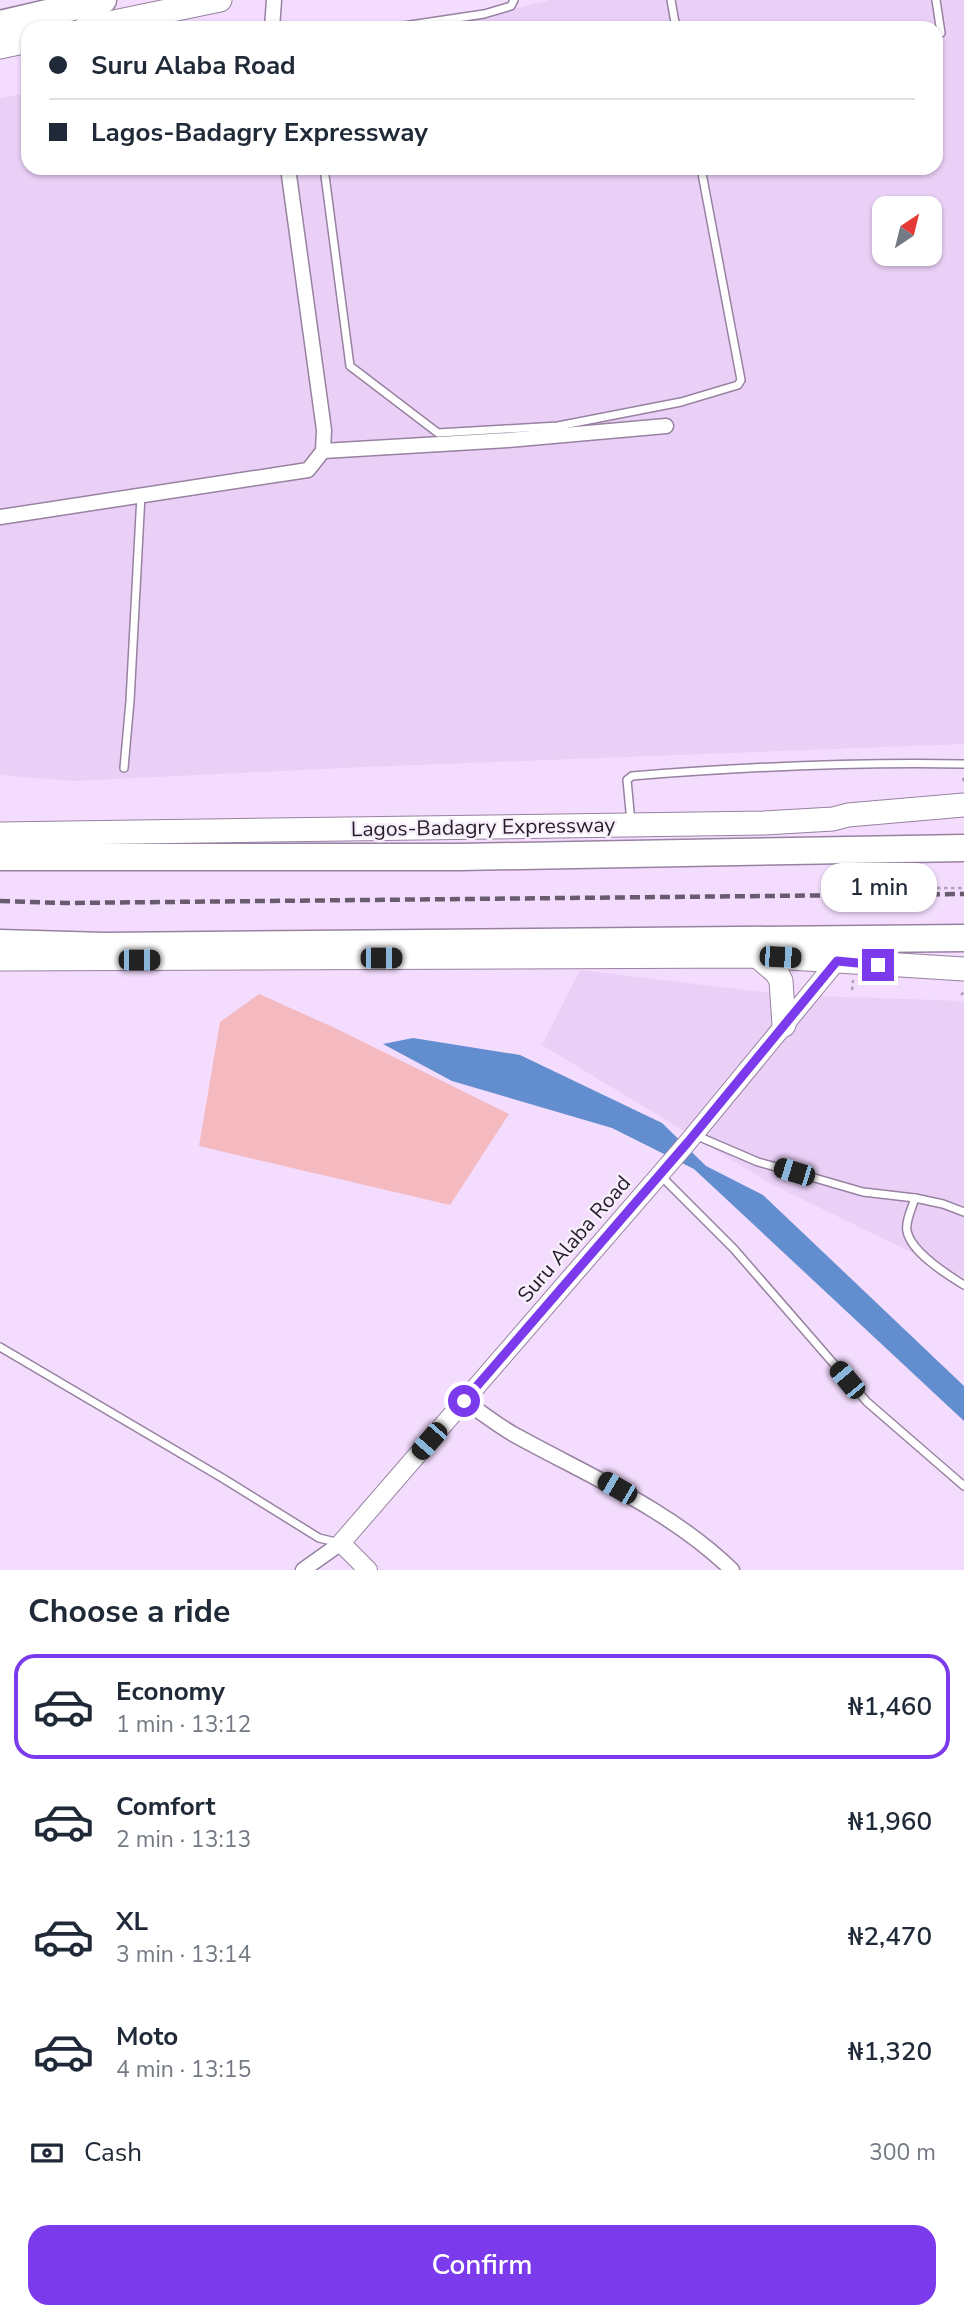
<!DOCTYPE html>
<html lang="en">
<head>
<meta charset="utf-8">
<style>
	:root { --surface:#fff; --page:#f6f6f7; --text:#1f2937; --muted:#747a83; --line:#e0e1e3; --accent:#7c3aed }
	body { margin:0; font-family:"Nunito Sans",sans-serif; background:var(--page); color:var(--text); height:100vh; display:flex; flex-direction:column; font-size:26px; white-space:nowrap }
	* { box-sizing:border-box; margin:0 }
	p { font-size:23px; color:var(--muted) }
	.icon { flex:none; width:38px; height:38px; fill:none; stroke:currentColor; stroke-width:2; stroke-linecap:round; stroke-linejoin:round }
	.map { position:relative; height:1570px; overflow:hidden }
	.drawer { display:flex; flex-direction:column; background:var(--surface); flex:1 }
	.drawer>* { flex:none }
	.banner { position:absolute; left:21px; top:21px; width:922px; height:154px; border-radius:21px; box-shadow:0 2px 5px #0004; display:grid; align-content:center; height:154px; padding:0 28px; background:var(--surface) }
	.needle { width:46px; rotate:35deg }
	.buttons { position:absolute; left:872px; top:196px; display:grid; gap:14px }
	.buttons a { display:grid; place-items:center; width:70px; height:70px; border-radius:14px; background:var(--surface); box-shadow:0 2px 5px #0004; font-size:35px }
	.end { position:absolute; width:32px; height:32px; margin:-16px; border:9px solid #7c3aed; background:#fff; box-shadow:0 0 0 4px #fff }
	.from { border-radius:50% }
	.bubble { position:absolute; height:49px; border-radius:21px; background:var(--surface); box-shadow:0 2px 5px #0004; font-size:23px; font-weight:600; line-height:49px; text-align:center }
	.car { position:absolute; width:21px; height:42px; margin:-21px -10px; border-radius:9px; box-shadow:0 0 5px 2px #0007; background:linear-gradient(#222 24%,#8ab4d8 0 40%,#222 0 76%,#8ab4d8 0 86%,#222 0) }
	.banner b { display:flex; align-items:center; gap:24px; height:66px; font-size:26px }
	.banner b+b { border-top:2px solid var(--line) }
	.banner i { width:18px; height:18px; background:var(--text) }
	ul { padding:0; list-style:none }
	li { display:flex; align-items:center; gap:21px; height:105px; margin:0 14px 10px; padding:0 14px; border:4px solid transparent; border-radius:21px }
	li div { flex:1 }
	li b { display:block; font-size:26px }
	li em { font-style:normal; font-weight:600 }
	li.selected { border-color:var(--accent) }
	li>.icon { width:63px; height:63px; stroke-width:1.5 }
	h2 { padding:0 28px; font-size:32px; line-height:84px }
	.pay { display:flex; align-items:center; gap:18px; height:77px; padding:0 28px; font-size:26px }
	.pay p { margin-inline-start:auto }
	.primary-button { display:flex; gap:14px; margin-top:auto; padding:14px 28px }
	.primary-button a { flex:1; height:80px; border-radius:21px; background:var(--accent); color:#fff; font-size:28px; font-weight:600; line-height:80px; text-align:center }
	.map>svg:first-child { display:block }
</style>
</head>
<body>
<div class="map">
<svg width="964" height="1570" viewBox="0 0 964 1570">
	<rect width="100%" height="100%" fill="#f3dcfd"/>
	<g fill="#ead0f7" fill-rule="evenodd">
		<path d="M550,0H964V744L365,767L73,781L0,775V98L28,93V168H936V28H434ZM884,208H929V254H884Z"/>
		<path d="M580,970L786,995L964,1001V1278L773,1185L542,1045Z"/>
	</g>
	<path fill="#f4bac0" d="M259,994L337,1029L509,1114L450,1205L199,1146L220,1022Z"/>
	<path fill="#628dce" d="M413,1038L520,1055L662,1123L706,1166L763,1195L964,1386V1421L694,1169L612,1128L452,1081L383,1044Z"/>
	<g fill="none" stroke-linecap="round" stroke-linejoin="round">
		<g stroke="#9782a0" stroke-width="10">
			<g id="service">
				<path d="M671,0L676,28"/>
				<path d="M936,0L941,33"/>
				<path d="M390,28L484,14L511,6L514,0"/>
				<path d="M324,168L350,366L438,433L558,426L681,402L738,385L741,380L701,168"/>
				<path d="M124,768L130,701L141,495"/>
				<path d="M631,822L627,780L632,776C742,767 854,762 964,764"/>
				<path d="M695,1135L758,1162L794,1172L863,1192L915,1198L943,1204L964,1212"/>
				<path d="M660,1175L734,1249L867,1402L964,1486"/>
				<path d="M915,1198C912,1208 905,1222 907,1231C911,1252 946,1274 964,1285"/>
				<path d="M0,1347L224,1479L319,1538L340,1543"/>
			</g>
		</g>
		<g stroke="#9782a0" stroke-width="17">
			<g id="minor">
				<path d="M272,28L274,0"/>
				<path d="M323,451L508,440L666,426"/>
				<path d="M0,517L308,470L323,451L324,430L288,168"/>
				<path d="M464,1400C480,1412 496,1424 513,1434C589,1476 669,1509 732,1570"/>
				<path d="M303,1570L341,1543"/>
			</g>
		</g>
		<g stroke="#9782a0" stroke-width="20">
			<path id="tertiary" d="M368,1570L341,1543L688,1142L837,961"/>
		</g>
		<g stroke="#9782a0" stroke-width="25">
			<g id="primary">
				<path d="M85,28L220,0"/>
				<path d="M0,47L28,41"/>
				<path d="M0,834L764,823L833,819L848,815L964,805"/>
				<path d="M757,956L777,973L781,981L784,1025"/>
				<path d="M0,959L757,956L964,969"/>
			</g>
		</g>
		<g stroke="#9782a0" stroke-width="29">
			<g id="motorway">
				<path d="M0,24L103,0"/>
				<path d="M0,857H460L964,848"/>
				<path d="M0,943L105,946L964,938"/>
			</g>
		</g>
		<g stroke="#b29fba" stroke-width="2.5" stroke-dasharray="3.5 3.5" stroke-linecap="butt">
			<path d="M963,778L964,782"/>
			<path d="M895,888H964"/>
			<path d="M895,893H911"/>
			<path d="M852,990L853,980"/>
			<path d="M961,995L964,992"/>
		</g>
		<use href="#service" stroke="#fff" stroke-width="7"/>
		<use href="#minor" stroke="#fff" stroke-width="14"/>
		<use href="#tertiary" stroke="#fff" stroke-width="18"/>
		<use href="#primary" stroke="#fff" stroke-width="23"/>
		<use href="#motorway" stroke="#fff" stroke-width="26"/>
		<path stroke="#685b6e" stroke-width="4.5" stroke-dasharray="10 5" stroke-linecap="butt" d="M0,901L65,903L964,894"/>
	</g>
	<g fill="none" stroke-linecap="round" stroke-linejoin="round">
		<path stroke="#7c3aed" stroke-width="9" d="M464,1401L688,1142L837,961L878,965"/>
	</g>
	<g text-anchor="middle" stroke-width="5" stroke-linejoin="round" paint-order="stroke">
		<g font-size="21" fill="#251d29" stroke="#f8effc">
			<text transform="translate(483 827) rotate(-1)" y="7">Lagos-Badagry Expressway</text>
			<text transform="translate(574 1239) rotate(-49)" y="7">Suru Alaba Road</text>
		</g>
	</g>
</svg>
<div class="buttons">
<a><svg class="needle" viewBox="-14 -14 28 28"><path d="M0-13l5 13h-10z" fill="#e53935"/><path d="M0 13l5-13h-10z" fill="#747a83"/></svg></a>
</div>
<i class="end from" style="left:464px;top:1401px"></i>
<i class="end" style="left:878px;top:965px"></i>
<div class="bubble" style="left:821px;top:863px;width:116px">1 min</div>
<i class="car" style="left:780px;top:957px;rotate:93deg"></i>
<i class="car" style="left:381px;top:958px;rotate:90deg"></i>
<i class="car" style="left:139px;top:960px;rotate:90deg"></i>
<i class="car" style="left:794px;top:1172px;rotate:287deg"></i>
<i class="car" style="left:847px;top:1380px;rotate:320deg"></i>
<i class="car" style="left:429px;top:1441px;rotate:221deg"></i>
<i class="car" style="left:617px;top:1488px;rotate:300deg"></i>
<div class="banner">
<b><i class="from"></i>Suru Alaba Road</b>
<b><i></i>Lagos-Badagry Expressway</b>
</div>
</div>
<section class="drawer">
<h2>Choose a ride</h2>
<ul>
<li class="selected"><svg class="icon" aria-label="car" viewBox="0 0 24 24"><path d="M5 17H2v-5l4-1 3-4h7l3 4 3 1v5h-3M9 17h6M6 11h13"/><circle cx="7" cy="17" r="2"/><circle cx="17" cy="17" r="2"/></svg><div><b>Economy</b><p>1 min · 13:12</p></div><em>₦1,460</em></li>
<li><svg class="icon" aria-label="car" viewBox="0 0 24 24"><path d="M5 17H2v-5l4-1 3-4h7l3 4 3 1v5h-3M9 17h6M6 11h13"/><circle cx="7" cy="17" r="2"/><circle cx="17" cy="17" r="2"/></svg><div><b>Comfort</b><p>2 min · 13:13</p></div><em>₦1,960</em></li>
<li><svg class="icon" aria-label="car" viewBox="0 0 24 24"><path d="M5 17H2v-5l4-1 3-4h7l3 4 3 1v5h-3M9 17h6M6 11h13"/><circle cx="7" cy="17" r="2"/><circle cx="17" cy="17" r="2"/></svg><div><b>XL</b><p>3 min · 13:14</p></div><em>₦2,470</em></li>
<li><svg class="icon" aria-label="car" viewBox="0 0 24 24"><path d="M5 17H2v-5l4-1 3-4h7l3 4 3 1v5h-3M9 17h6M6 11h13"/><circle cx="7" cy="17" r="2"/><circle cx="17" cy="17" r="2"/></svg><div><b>Moto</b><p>4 min · 13:15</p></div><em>₦1,320</em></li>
</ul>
<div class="pay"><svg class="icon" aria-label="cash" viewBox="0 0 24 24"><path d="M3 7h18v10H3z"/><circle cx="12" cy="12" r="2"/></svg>Cash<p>300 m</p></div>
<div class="primary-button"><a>Confirm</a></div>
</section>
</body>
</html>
